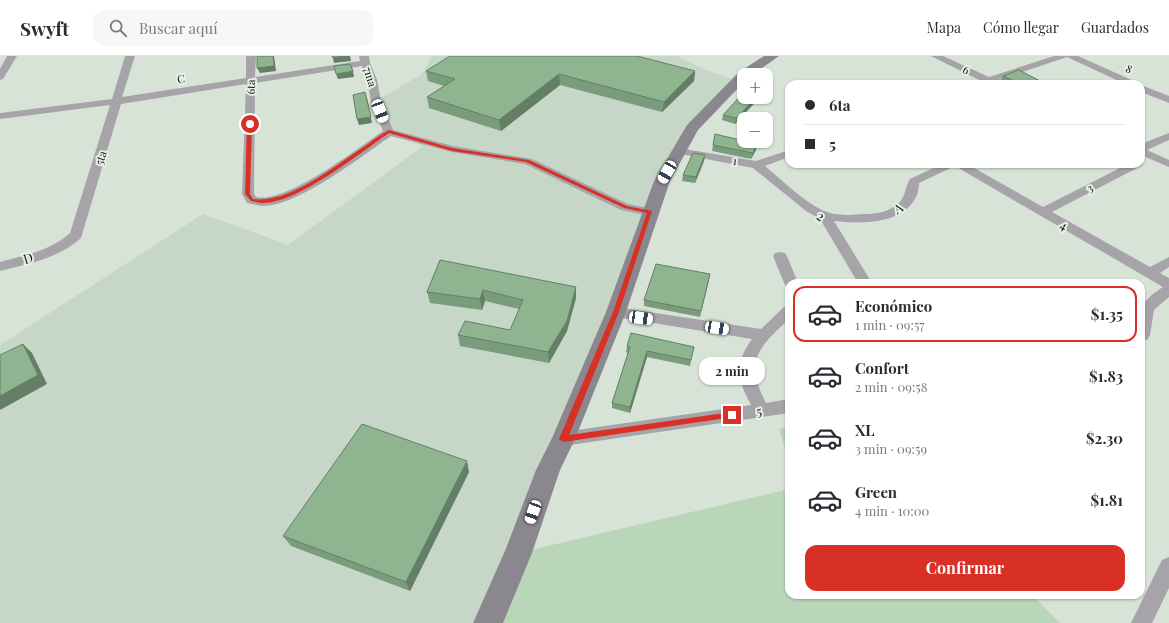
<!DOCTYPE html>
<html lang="es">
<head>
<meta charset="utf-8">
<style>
	:root { --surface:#fff; --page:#f7f7f7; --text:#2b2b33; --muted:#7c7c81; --line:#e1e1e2; --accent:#d93025 }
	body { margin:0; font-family:"Playfair Display",serif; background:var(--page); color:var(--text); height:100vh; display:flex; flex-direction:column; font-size:15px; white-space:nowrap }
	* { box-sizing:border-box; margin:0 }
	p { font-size:13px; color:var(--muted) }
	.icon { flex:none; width:22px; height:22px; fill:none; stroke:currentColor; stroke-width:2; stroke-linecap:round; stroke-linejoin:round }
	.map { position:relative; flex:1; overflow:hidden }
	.details { position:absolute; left:785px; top:223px; width:360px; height:320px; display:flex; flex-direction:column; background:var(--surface); border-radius:12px; box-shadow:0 1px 3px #0004 }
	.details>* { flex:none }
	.banner { position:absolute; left:785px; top:24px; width:360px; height:88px; border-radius:12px; box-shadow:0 1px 3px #0004; display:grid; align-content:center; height:88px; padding:0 20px; background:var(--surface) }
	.controls { position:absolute; left:737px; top:12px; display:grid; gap:8px }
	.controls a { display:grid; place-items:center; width:36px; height:36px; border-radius:8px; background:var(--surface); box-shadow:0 1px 3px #0004; font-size:20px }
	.end { position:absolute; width:18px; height:18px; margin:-9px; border:5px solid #d93025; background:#fff; box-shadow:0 0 0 2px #fff }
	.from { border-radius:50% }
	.bubble { position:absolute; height:28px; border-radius:12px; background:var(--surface); box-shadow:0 1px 3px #0004; font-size:13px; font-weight:700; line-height:28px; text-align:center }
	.car { position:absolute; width:12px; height:24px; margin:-12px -6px; border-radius:5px; box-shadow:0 0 3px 1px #0007; background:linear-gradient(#fff 24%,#345 0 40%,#fff 0 76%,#345 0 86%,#fff 0) }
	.banner b { display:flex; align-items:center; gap:14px; height:38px; font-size:15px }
	.banner b+b { border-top:1px solid var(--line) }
	.banner i { width:10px; height:10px; background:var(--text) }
	ul { padding:7px 0 0; list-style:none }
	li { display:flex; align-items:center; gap:12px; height:56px; margin:0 8px 6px; padding:0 12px; border:2px solid transparent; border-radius:12px }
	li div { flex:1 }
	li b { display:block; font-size:15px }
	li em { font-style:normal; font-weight:700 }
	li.current { border-color:var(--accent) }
	li>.icon { width:36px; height:36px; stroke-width:1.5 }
	.button { display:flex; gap:8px; margin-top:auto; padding:8px 20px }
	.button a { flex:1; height:46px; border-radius:12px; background:var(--accent); color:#fff; font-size:16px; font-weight:700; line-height:46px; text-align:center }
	header { display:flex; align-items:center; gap:24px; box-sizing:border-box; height:56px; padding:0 20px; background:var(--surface); border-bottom:1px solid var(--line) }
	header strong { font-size:19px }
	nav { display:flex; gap:22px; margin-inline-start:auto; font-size:14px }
	.search { width:280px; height:36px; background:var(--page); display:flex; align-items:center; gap:10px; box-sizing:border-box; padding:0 14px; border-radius:12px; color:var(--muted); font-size:15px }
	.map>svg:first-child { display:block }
</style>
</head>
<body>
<header>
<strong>Swyft</strong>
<div class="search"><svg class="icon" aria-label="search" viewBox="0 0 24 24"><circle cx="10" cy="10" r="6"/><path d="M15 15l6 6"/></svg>Buscar aquí</div>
<nav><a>Mapa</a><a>Cómo llegar</a><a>Guardados</a></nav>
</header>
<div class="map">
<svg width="1169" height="567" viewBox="0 0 1169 567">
	<rect width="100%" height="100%" fill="#d8e3d8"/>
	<path fill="#c7d7c7" d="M432,0H677L706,14L737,25L679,95L496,567H0V289L203,158L288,189L423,90L389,76L376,45L422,18Z"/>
	<g fill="#b9d6b9">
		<path d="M789,371V405L779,373Z"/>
		<path d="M789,433V539H1035L1034,541L1060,567H496L518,497Z"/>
	</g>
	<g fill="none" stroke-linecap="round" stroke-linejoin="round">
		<g fill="#a7a4a9" fill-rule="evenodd">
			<path d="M7,0H17L3,23L0,24V13Z"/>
			<path d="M125,0H135L122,41L246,22V0H256L255,21L360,5L359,0H369L370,7L377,24L381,45L393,74L453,90L532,103L628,148L654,153L656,156L654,159L650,160L621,154L525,108L452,96L391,80C362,100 297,151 262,150C257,149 251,148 247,147L242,138L246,28L121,48L81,182C59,202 28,208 0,215V206C25,199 50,195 70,177L110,49L0,63V57L112,43ZM362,10L367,24L371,45L383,75C357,93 286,148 256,141L254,138L255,27Z"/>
			<path d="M931,0H943L989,21L1054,0H1078L1136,26L1138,28H1125L1067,1L996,25L995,28H971L979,24Z"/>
			<path d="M1141,29L1169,40V47L1141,36Z"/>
			<path d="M1169,77V84L1147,94L1169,104V111L1141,99V88Z"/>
			<path d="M679,92L756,105L789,94V101L765,110C782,124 807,149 827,156C837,160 853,159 864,158C876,158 889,156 899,147C906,140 905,130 910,123L942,108H967L1043,151L1128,108H1141V106L1143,108L1141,110L1052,156L1150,211L1169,201V211L1160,217L1169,222V241L1154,254L1150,279L1148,283L1141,286C1141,255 1135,249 1163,231L955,110L919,127C919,131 918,135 917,139C904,169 861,168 834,165L872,227H858L820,163L806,155L753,112L675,97L673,95L675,93Z"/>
			<path d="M780,196L785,197L787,200L798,227H789V231L786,230L784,227L773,200L775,197Z"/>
			<path d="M789,250V263C758,292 744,305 766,347L789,343V357L563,390L557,388L554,383L557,378L563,376L751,349C737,323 734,308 752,283L616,261L611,260L609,256L611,252L616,251L761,273L784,251Z"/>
			<path d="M1169,501V532L1152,567H1131L1162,504Z"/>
		</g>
		<path fill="#8b878e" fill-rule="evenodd" d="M764,0H779L752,19H744V26L698,74L670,125L626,256L575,383L560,414L532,497L503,567H473L505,495L536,414L552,382L606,256L654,125L687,69L739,16Z"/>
	</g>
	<g fill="#7b9c7c">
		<path d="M426,15H695L694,25L662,56L560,29L501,75L429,52L427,41L444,30L428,25Z"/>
		<path d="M1003,20L1046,28H1006L1000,25Z"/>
		<path d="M760,41L735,68L722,64L723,59Z"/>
		<path d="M757,88L756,94L751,103L712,95L713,89Z"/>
		<path d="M705,99L704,105L695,127L682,125L683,119Z"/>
		<path d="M440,204L576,242L567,275L549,307L460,290L458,279L510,274L519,253L485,245L482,254L430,247L427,236Z"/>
		<path d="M709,224L700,261L644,250V244Z"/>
		<path d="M627,290L694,291L690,310L647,301L630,357L612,352V347L628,297L626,296Z"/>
		<path d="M469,416L410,535L291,490L283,480Z"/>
	</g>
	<g fill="#647f65">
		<path d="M273,0H274L276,15L260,17L257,12Z"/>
		<path d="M345,0H350L351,5L334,7L333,2Z"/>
		<path d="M353,15L354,21L338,23L336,18Z"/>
		<path d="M695,15L694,25L662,56L664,46Z"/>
		<path d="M559,18L560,29L501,75L499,64Z"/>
		<path d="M757,41H760L735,68L736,62Z"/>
		<path d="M367,42L372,67L359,69L357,63Z"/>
		<path d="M757,88L756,94L751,103L753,97Z"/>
		<path d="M705,99L704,105L695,127L696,121Z"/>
		<path d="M576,231V242L567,275L549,307L548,296Z"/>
		<path d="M483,234L485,245L482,254L480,243Z"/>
		<path d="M23,288L32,297L47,328L0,354V340Z"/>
		<path d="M647,295V301L630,357V351Z"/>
		<path d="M467,405L469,416L410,535L406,526Z"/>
	</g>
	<g fill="#8fb590" stroke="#647f65">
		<path d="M257,0H273L274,10L257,12Z"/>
		<path d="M332,0H345L333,2Z"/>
		<path d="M450,0H637L695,15L664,46L559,18L499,64L427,41L455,23L426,15Z"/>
		<path d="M350,8L353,15L336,18L334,10Z"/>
		<path d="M1019,14L1046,28H1020L1003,20Z"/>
		<path d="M365,36L371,61L357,63L353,39Z"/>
		<path d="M744,36V41H757L736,62L723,59Z"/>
		<path d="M715,78L757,88L753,97L713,89Z"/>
		<path d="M693,97L705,99L696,121L683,119Z"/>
		<path d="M440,204L576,231L567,265L548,296L458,279L465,265L510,274L523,244L483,234L480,243L427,236Z"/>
		<path d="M656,208L710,218L701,255L644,244Z"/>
		<path d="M631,277L694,291L691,304L647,295L630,351L612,347L630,291L627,290Z"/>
		<path d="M23,288L38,319L0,340V299Z"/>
		<path d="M362,368L467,405L406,526L283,480Z"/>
	</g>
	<path fill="#d93025" d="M250,66L252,68L250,138L253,143C290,148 337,108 368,88C374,83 381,78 389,74L452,92L529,104L627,150L652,155L619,256L569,379L732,356L735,359L734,361L563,386L559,383L613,256L647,157L624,152L526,106L452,95L389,77C360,97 298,147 263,147C259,147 255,146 251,145L245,138L247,68Z"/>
	<g text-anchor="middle" stroke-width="4" stroke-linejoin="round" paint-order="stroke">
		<g font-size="11" fill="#0d100d" stroke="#e6f0e6">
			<text transform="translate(1129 13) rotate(24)" y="4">8</text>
			<text transform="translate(966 14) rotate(25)" y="4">6</text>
			<text transform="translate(370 21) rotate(72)" y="4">7ma</text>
			<text transform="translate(181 23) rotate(-8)" y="4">C</text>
			<text transform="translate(251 31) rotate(-89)" y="4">6ta</text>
			<text transform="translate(101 102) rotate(-73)" y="4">5ta</text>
			<text transform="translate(735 105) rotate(10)" y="4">1</text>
			<text transform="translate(1090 132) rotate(-27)" y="4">3</text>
		</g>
		<g font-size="13" fill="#0d100d" stroke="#e6f0e6">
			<text transform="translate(898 152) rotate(-33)" y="5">A</text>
			<text transform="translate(821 160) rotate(36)" y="5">2</text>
			<text transform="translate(1064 169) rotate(29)" y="5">4</text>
			<text transform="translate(28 202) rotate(-17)" y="5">D</text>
			<text transform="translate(759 355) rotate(-8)" y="5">5</text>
		</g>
	</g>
</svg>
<div class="controls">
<a>+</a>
<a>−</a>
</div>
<i class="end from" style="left:250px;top:68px"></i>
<i class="end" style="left:732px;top:359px"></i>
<div class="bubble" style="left:699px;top:301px;width:66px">2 min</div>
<i class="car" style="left:380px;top:55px;rotate:159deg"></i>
<i class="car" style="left:667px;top:116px;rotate:210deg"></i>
<i class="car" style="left:641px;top:262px;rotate:98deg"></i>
<i class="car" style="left:717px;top:272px;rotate:99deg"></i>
<i class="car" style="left:533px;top:456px;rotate:200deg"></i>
<div class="banner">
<b><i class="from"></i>6ta</b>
<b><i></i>5</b>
</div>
<section class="details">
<ul>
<li class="current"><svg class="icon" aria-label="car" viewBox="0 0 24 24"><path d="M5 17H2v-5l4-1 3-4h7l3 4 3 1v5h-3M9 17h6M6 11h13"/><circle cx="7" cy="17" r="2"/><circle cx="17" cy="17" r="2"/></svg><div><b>Económico</b><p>1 min · 09:57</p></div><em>$1.35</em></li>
<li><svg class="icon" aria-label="car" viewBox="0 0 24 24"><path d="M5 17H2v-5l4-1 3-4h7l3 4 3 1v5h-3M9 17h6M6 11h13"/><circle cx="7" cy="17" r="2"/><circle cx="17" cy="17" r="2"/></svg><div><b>Confort</b><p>2 min · 09:58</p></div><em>$1.83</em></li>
<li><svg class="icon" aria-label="car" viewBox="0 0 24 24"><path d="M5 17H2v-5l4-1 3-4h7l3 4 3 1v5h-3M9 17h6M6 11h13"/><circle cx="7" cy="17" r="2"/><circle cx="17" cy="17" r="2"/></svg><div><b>XL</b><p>3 min · 09:59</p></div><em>$2.30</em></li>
<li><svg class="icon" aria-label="car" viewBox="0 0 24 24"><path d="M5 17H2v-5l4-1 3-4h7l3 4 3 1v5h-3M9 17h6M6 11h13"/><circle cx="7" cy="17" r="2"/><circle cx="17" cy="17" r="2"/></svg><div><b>Green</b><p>4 min · 10:00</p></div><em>$1.81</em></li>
</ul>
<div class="button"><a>Confirmar</a></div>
</section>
</div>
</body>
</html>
